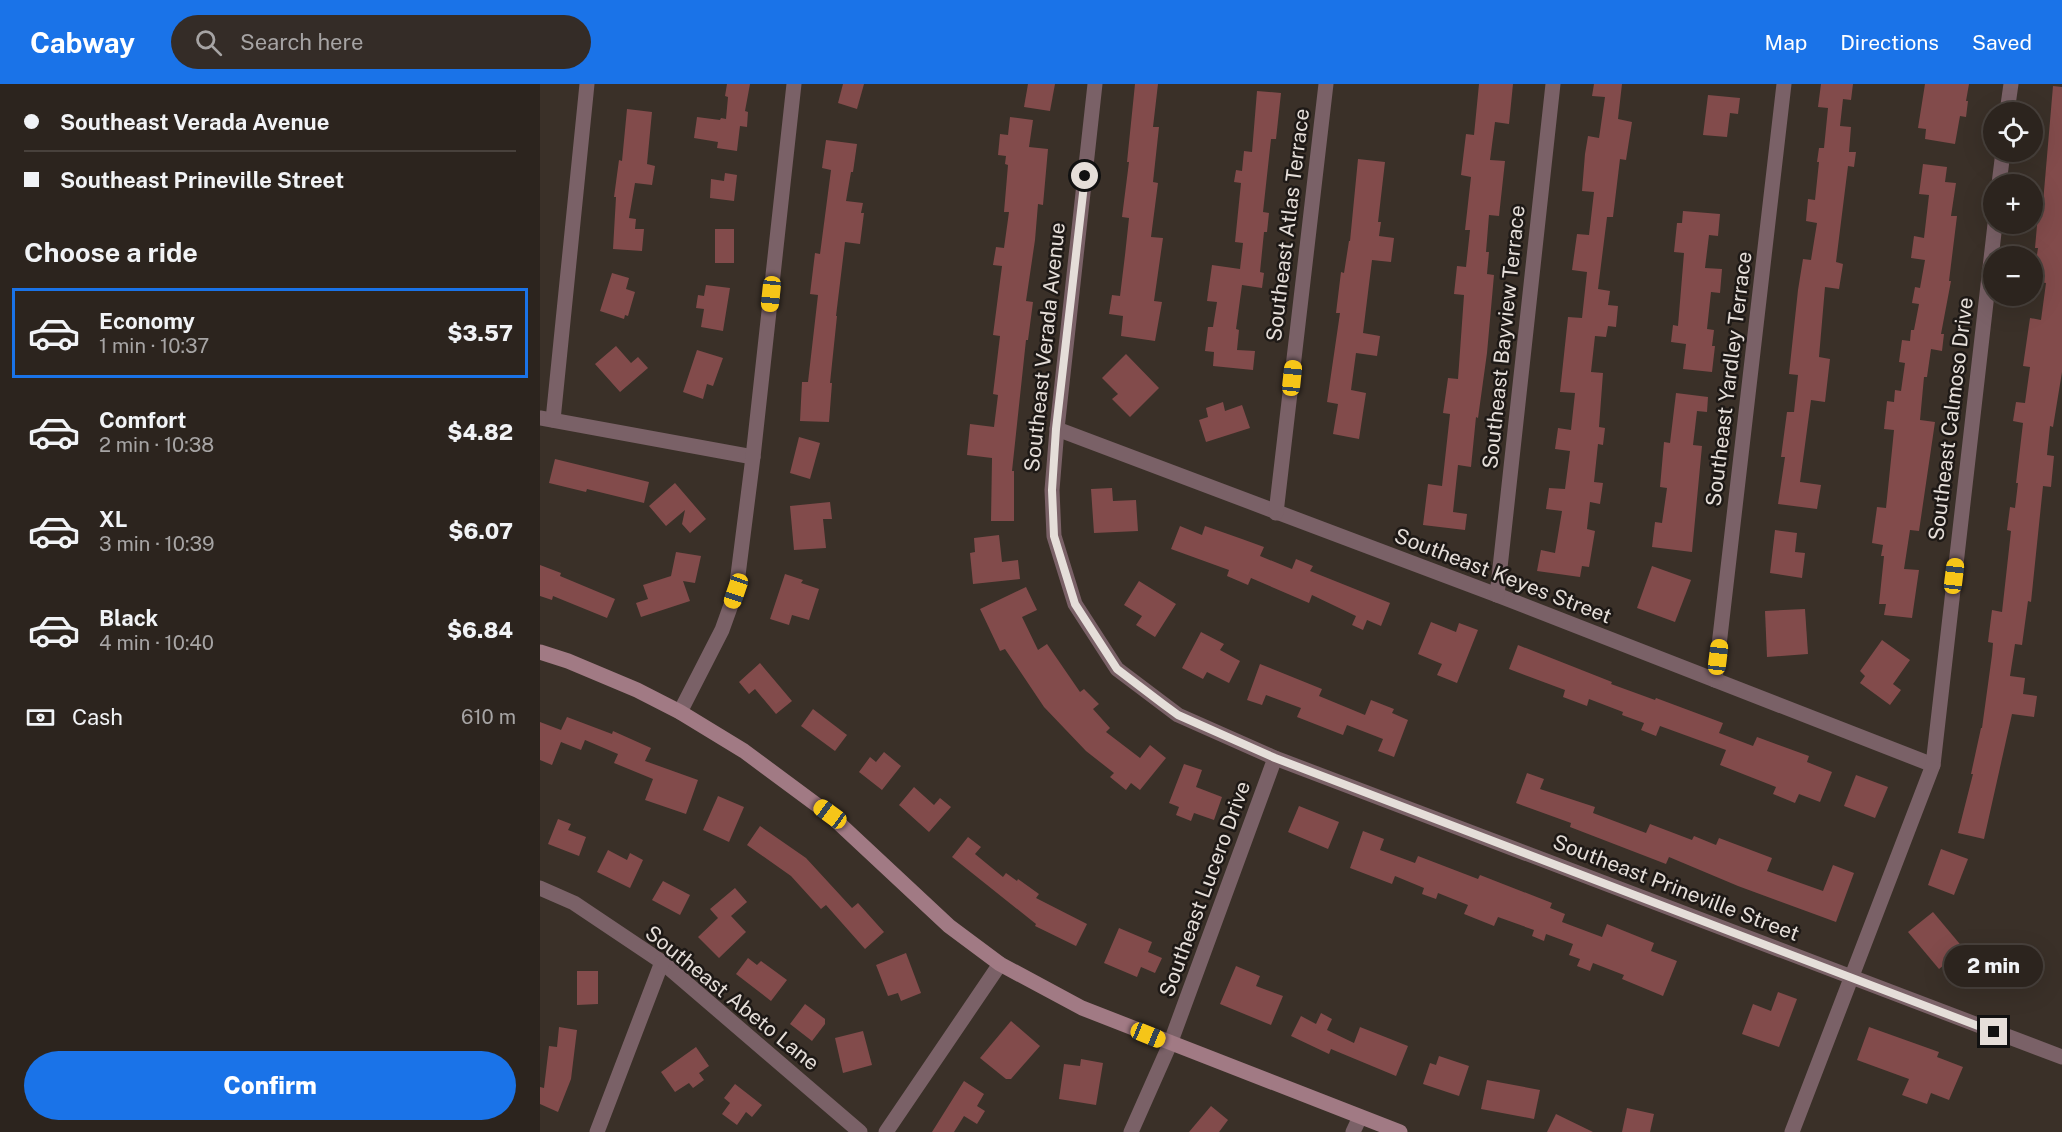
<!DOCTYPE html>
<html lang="en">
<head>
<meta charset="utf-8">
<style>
	:root { --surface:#2c241e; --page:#342c27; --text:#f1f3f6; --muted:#a6a4a4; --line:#48413c; --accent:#1a73e8 }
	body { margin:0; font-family:"Public Sans",sans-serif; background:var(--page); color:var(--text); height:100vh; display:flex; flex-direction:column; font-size:22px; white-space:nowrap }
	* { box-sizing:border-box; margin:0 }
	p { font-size:20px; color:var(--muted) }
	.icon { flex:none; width:33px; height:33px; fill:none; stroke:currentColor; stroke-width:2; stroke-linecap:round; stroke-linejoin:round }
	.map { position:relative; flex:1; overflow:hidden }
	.sheet { display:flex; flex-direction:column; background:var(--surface); width:540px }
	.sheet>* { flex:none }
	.guide { display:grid; align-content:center; height:132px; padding:0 24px; background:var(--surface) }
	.controls { position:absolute; left:1443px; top:18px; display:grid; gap:12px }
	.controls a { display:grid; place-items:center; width:60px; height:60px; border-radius:50%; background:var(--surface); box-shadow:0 6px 24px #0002,0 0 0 2px var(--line); font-size:30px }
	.end { position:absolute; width:27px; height:27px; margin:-14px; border:8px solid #e5ded9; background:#111; box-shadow:0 0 0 3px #111 }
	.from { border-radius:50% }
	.bubble { position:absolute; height:42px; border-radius:21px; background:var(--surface); box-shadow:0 6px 24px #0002,0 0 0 2px var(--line); font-size:20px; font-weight:800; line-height:42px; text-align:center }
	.car { position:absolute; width:18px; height:36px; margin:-18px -9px; border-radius:8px; box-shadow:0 0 4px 2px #0007; background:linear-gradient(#f5c518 24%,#345 0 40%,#f5c518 0 76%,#345 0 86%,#f5c518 0) }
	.guide b { display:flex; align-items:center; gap:21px; height:57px; font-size:22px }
	.guide b+b { border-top:2px solid var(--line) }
	.guide i { width:15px; height:15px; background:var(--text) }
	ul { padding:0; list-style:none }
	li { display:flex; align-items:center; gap:18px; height:90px; margin:0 12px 9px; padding:0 12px; border:3px solid transparent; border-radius:0px }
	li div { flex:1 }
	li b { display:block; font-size:22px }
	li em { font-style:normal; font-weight:800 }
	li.current { border-color:var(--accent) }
	li>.icon { width:54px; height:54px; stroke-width:1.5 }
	h2 { padding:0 24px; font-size:27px; line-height:72px }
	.pay { display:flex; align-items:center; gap:15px; height:66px; padding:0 24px; font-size:22px }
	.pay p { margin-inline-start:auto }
	.button { display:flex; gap:12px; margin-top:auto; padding:12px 24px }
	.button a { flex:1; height:69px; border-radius:36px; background:var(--accent); color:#fff; font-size:24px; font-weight:800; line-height:69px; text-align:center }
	header { display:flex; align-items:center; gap:36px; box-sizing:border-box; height:84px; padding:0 30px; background:var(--accent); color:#fff }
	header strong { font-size:28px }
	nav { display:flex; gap:33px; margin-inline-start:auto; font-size:21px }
	.search { width:420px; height:54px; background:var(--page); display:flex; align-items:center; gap:15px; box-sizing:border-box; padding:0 21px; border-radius:33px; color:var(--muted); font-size:22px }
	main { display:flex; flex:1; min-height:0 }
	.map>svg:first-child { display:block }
</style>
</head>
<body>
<header>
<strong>Cabway</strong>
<div class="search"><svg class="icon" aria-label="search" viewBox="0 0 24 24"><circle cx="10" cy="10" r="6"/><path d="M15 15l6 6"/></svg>Search here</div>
<nav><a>Map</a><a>Directions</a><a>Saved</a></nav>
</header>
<main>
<section class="sheet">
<div class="guide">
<b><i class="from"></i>Southeast Verada Avenue</b>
<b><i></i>Southeast Prineville Street</b>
</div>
<h2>Choose a ride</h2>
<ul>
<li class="current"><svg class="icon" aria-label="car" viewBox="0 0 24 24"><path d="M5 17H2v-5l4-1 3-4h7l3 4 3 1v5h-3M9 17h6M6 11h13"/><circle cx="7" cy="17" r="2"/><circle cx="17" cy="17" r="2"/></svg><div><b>Economy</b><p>1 min · 10:37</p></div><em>$3.57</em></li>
<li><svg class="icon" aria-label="car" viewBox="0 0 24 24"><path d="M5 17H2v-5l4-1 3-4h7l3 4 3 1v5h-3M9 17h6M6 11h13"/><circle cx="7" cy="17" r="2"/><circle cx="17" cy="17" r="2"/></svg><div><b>Comfort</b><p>2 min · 10:38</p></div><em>$4.82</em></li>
<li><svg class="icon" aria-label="car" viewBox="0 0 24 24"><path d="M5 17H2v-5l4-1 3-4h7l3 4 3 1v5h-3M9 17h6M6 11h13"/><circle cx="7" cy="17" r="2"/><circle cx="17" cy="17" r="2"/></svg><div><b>XL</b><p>3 min · 10:39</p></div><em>$6.07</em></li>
<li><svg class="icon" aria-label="car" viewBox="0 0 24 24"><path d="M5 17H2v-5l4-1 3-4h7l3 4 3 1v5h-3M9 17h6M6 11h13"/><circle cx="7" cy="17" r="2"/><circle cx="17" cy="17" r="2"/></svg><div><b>Black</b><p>4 min · 10:40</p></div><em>$6.84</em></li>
</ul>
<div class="pay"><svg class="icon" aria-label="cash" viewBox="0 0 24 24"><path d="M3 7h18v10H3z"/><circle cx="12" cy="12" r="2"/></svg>Cash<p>610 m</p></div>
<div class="button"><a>Confirm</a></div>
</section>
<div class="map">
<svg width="1522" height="1048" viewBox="0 0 1522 1048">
	<rect width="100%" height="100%" fill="#3a3028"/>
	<g fill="#824b4b">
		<path d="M187,0H210L205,27L208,28L207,43L200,42L197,67L177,64L178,58L154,54L157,33L180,36L181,34L186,35L188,13L185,12Z"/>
		<path d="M303,0H324L317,25L298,19Z"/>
		<path d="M488,0H515L510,27L484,23Z"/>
		<path d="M595,0H618L613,43H619L613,98L618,99L611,153L623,154L614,217L622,218L615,257L581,252L583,232L569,230L572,211L580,212L585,171L589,134L582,133L589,78H587Z"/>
		<path d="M939,0H973L969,40L955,38L950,76L965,77L959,132L949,131L946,168H949L947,190L954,191L947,269L938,334L936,333L931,383L918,381L913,428L927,430L925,446L883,441L888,400L902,402L910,330L903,329L908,294L918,295L924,211L914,210L917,182L926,183L930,146H925L931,93L921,91L926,50L934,51Z"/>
		<path d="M1054,0H1082L1078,35L1092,38L1086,76L1080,75L1073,133H1067L1058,205L1070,207L1068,221L1078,222L1076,243L1068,242L1066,253L1055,252L1051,288L1063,289L1059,343L1065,344L1063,361L1058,360L1054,398L1063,399L1060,420L1050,418L1047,445L1055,447L1049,483L1042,482L1040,493L997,487L1001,466L1015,469L1022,427L1006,425L1009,404L1025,405L1030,367L1015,365L1018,344L1031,346L1035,309L1020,308L1028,233L1042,234L1047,188L1032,186L1037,150L1049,151L1054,108L1042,107L1045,70L1048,52L1059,54L1065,13L1052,12Z"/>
		<path d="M1281,0H1313L1311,16L1303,15L1300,42L1311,43L1309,68H1316L1314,83L1308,82L1296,178L1303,180L1299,205L1285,203L1279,273L1290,275L1285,318L1271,316L1260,398L1281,401L1277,425L1238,420L1245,373H1241L1247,328H1254L1258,291L1249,290L1258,206L1263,175L1271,176L1277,139L1266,137L1268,115L1275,116L1279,78H1277L1279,64H1284L1288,24L1278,23Z"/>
		<path d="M1385,0H1429L1426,17H1428L1426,33L1420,32L1415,60L1385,55L1386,45L1378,44Z"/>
		<path d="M1513,2L1522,3V288L1513,343L1510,342L1507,371L1514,372L1511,403L1503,402L1491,518L1488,517L1482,561L1475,560L1470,592L1485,594L1483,610L1497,612L1494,633L1472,630L1444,755L1418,749L1433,690H1431L1441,644H1442L1452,571L1453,559L1448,558L1452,526L1462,528L1471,447L1467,446L1470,423L1475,424L1478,399H1476L1483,339L1473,337L1476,318L1485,319L1490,283L1483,282L1490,234L1501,236L1506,199L1493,197L1498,164H1495L1499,119H1503Z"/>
		<path d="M717,7L741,9L736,55H731L723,128L729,129L727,148H724L720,188L724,189L722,204L702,201L696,245L699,246L697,266L715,267L713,286L673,282L674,268L665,267L668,243H673L677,218L667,217L672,181L700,185L703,159L695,158L701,99L694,98L696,86L702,87L704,67L712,68Z"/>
		<path d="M1168,11L1200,14L1198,30L1190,29L1187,53L1163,51Z"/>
		<path d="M87,25L112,28L107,80L115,82L112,101L95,99L89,134L96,135L95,145H104L102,167L73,165L76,113H74L79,76L82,77Z"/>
		<path d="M470,33L493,36L489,63L508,65L503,121L498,120L495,156L486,217L493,218L488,256H486L472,387H474V437H451L452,374L427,371L430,340L454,343L458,311L453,310L460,252L453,251L462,182L453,181L456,163L464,164L469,128H464L468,81L465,80L466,72L458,71L460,50L468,51Z"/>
		<path d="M286,56L317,60L313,88H311L306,117L323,119L321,129H324L320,160L305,158L296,232H297L290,299H292L289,338L260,337L262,298H268L278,211L270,210L275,169L280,170L291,86L282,84Z"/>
		<path d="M818,75L845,78L838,138H841L839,152L854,154L851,178L832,176L823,249L840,252L837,272L816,269L811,306L826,309L819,355L793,350L798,320L787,318L800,229H796L801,188L804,189L809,157H810Z"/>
		<path d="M1383,80L1407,83L1405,98L1416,99L1411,132H1417L1409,197H1411L1401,250H1404L1402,267L1391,265L1387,293H1384L1380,336L1395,338L1379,447L1370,446L1364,485L1379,486L1372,534L1344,531L1346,520H1339L1344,472H1341L1343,461L1332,459L1337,423L1346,424L1352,366L1354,346L1344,345L1347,317L1354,318L1355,306L1361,307L1365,279L1359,278L1362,256L1370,257L1371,246H1374L1379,220L1372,219L1375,203L1380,204L1385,176L1371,174L1374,152L1384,154L1389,111L1379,110Z"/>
		<path d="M185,89L197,91L194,117L170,114L171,95L184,97Z"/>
		<path d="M1143,127L1180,130L1178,152L1169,151L1165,184L1182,185L1180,209L1171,208L1167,245L1174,246L1172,262H1175L1172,288L1143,285L1146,260L1131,258L1133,241L1138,242L1144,169L1134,168L1137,139H1142Z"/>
		<rect x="175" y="145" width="19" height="34"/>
		<path d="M72,189L89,194L86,205L95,208L88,232L85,231L84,235L60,227Z"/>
		<path d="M166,201L190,204L183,247L161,243L164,225L156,224L158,211L164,212Z"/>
		<path d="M76,262L91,279L98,273L108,284L80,308L55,280Z"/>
		<path d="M157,266L183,274L173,302L167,300L163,315L143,308Z"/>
		<path d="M586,270L619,304L590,333L572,315L578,310L562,294Z"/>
		<path d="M1136,309L1168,313L1167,328L1157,327L1153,361L1162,362L1152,468L1112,463L1115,438L1122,439L1127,404L1120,403L1124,358L1130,359Z"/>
		<path d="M683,318L685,327L702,321L710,344L666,358L659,336L668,333L666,324Z"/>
		<path d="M259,353L280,359L270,395L250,389Z"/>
		<path d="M15,375L109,398L104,419L47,405L46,408L9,399Z"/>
		<path d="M135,399L166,435L150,449L142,440L145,426L126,442L109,422Z"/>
		<path d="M572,404L573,417L596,416L598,447L554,449L551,405Z"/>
		<path d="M290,418L292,435H283L286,464L254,466L250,422Z"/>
		<path d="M640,442L662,451L665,442L702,455L724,463L720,472L752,485L756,475L773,482L770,487L850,519L841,542L827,536L823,546L812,541L816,532L772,511L769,519L711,494L708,501L687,492L689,486L631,465Z"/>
		<path d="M1235,446L1257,449L1255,468L1265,469L1262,494L1230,489Z"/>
		<path d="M459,451L462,478L478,476L480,495L433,500L430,469L435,468L434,454Z"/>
		<path d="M136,468L161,472L155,499L143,497L150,517L101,533L96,519L108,515L103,501L131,492Z"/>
		<path d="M0,481L21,489L20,492L75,515L67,534L13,512L12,516L0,512Z"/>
		<path d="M1112,482L1151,496L1135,538L1097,524Z"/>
		<path d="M245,490L263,496L261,499L279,505L269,536L252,531L249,541L230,535Z"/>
		<path d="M599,497L636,520L615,553L596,541L602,532L584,521Z"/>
		<path d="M486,503L497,526L482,533L498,566L507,560L540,608L544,605L559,620L553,625L570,644L566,648L600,674L610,661L626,674L600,706L591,699L586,706L570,693L574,689L546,667L504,623L465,565L460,567L440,525Z"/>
		<path d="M1265,525L1268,570L1227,573L1225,527Z"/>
		<path d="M891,538L916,548L919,539L938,546L917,599L897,591L902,580L878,570Z"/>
		<path d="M661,548L684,560L680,566L700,577L689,599L667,588L663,595L642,584Z"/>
		<path d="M1342,556L1370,576L1353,600L1361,606L1350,621L1320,599L1325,592L1320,587Z"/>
		<path d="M978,561L1072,598L1071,600L1115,616L1116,614L1183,639L1179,649L1213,662L1217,653L1269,672L1267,678L1292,688L1280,718L1259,710L1255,719L1233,710L1236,703L1180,681L1186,666L1120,642L1116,652L1101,646L1104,639L1082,631L1083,628L1049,615L1047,622L1023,613L1025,606L969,585Z"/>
		<path d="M220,579L252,617L236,630L215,605L209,610L199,598Z"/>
		<path d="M720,580L782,605L779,612L825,631L831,616L854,625L852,629L868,636L854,673L838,667L843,655L807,641L803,651L757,633L761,624L726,611L722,621L707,616Z"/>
		<path d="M273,625L307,651L295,667L261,642Z"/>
		<path d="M27,633L72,650L73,647L111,664L105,677L158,696L146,730L105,716L113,695L74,679L78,670L45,656L41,666L21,658L12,681L0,676V638L21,646Z"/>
		<path d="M344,668L361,682L342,706L319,688L330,673L336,678Z"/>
		<path d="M644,680L662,686L656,703L682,713L674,736L654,729L651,737L636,731L639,723L629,719Z"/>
		<path d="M987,689L1004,695L1000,705L1055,723L1053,729L1106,749L1110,740L1152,756L1154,752L1176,761L1179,754L1232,774L1227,787L1283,807L1293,781L1314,789L1296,838L1198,802L1129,773L1126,780L1030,743L1031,739L976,719Z"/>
		<path d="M1316,691L1348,703L1335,734L1304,722Z"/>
		<path d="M374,703L394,721L400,714L411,723L389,748L359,721Z"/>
		<path d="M178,712L204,723L189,758L163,746Z"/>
		<path d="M759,722L799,738L788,765L748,748Z"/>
		<path d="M18,735L31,740L28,746L46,753L39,772L8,760Z"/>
		<path d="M220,742L266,774L312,824L318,819L344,848L325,865L286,821L281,825L251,792L207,761Z"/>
		<path d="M823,747L844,755L840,766L875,779L878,772L938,795L940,791L1012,819L1010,824L1025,830L1022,838L1062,853L1067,840L1114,859L1111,867L1137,877L1123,912L1082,895L1084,891L1053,879L1050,887L1037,882L1040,875L1029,871L1033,860L1006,850L1004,857L992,852L994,846L958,833L954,842L924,830L928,821L898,809L896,815L882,810L884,804L855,792L852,800L810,784Z"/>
		<path d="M428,753L441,763L435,770L463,793L466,789L477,797L478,795L499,810L496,814L547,840L536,862L495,842L496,840L412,773Z"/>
		<path d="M1401,765L1428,775L1414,811L1388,801Z"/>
		<path d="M68,766L87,776L90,769L103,776L90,804L57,788Z"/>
		<path d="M123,797L150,811L140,831L112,816Z"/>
		<path d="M195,804L207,818L191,832L206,848L179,874L158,853L178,834L170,825Z"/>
		<path d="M1393,828L1424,865L1399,885L1368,848Z"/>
		<path d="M579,844L612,858L608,868L622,874L615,889L601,883L597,893L564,879Z"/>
		<path d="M366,869L381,909L361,917L358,909L348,912L336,881Z"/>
		<path d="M208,874L217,881L221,877L247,896L231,917L196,890Z"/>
		<path d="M696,882L720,892L716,902L743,912L731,941L680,920Z"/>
		<path d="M37,887H58V920L37,921Z"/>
		<path d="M1238,908L1257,915L1239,963L1202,950L1213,920L1231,927Z"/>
		<path d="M265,920L285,935V940L272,957L250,940Z"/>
		<path d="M781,929L792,935L787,946L814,959L820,943L868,962L856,992L791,965L789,970L751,952L761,932L776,940Z"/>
		<path d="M471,937L500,962L471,995H466L440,974Z"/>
		<path d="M19,943L37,946L31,995L18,1028L0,1020V1003L4,1004L9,962L17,963Z"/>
		<path d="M1329,943L1399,968L1397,973L1423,983L1409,1016L1391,1009L1387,1020L1362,1011L1369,995L1317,976Z"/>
		<path d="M323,947L332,981L303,989L295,954Z"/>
		<path d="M156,963L169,982L159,989L164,996L153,1004L149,999L135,1008L121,988Z"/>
		<path d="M899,972L929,982L919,1012L883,1000L890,979L896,981Z"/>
		<path d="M541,975L563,979L556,1021L519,1015L524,980L540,982Z"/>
		<path d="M947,996L1000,1006L994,1035L941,1025Z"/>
		<path d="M424,997L444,1010L437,1022L445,1027L437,1040L424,1032L414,1048H392Z"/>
		<path d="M195,1000L222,1021L212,1033L206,1028L197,1041L182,1030L190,1019L184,1014Z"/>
		<path d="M671,1022L688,1036L679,1048H649Z"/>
		<path d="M1087,1024L1114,1030L1110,1048H1082Z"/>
		<path d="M1016,1030L1053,1048H1007Z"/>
	</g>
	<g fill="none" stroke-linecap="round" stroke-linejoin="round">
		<g stroke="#7a6167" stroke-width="15">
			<path d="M555,0L517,345L512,406L514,452L535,520L577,585L638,631L735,674L1522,973"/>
			<path d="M1467,28L1471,0"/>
			<path d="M1459,100L1463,68"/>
			<path d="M0,334L213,373"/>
			<path d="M13,336L47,0"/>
			<path d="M517,345L957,511L1393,681"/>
			<path d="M736,429L786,0"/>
			<path d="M957,511L1013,0"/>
			<path d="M1175,596L1244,0"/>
			<path d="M140,628L182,546L196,507L213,373L254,0"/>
			<path d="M0,804L34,819L122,878L320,1048"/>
			<path d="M57,1048L122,878"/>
			<path d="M346,1048L460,880"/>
			<path d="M591,1048L630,960L735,674"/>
			<path d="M813,1048L820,1033"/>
			<path d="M1252,1048L1393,681L1455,140"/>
		</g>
		<path stroke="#a17a84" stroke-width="15" d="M0,568L28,577L97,606L140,628L204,667L289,730L409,842L460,880L542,924L860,1048"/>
	</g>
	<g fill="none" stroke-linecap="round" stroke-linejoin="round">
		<path stroke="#e5ded9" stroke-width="8" d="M545,92L516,345L512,406L514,452L535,520L577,585L623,620L638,631L735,674L1454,948"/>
	</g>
	<g text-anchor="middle" stroke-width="5" stroke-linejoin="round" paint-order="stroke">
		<g font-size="21" fill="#e5ded9" stroke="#1e1916">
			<text transform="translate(748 141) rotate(-83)" y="7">Southeast Atlas Terrace</text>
			<text transform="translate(964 253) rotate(-84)" y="7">Southeast Bayview Terrace</text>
			<text transform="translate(505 263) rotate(-84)" y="7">Southeast Verada Avenue</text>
			<text transform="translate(1189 295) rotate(-83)" y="7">Southeast Yardley Terrace</text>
			<text transform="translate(1411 335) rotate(-83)" y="7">Southeast Calmoso Drive</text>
			<text transform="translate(963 492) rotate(21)" y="7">Southeast Keyes Street</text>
			<text transform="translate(1136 804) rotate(21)" y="7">Southeast Prineville Street</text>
			<text transform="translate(665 805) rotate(-70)" y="7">Southeast Lucero Drive</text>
			<text transform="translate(192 914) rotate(39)" y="7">Southeast Abeto Lane</text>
		</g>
	</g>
</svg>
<div class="controls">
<a><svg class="icon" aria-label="locate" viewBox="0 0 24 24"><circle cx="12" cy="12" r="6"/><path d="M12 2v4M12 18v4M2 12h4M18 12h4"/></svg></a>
<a>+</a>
<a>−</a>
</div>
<i class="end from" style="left:545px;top:92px"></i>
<i class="end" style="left:1454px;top:948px"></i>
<div class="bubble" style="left:1404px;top:861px;width:99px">2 min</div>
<i class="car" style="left:231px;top:210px;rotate:186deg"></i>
<i class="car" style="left:752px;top:294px;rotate:6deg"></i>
<i class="car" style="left:1414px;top:492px;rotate:7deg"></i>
<i class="car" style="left:196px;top:507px;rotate:199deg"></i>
<i class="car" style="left:1178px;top:573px;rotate:7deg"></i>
<i class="car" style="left:290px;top:730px;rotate:306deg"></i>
<i class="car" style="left:608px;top:951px;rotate:112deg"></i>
</div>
</main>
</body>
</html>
